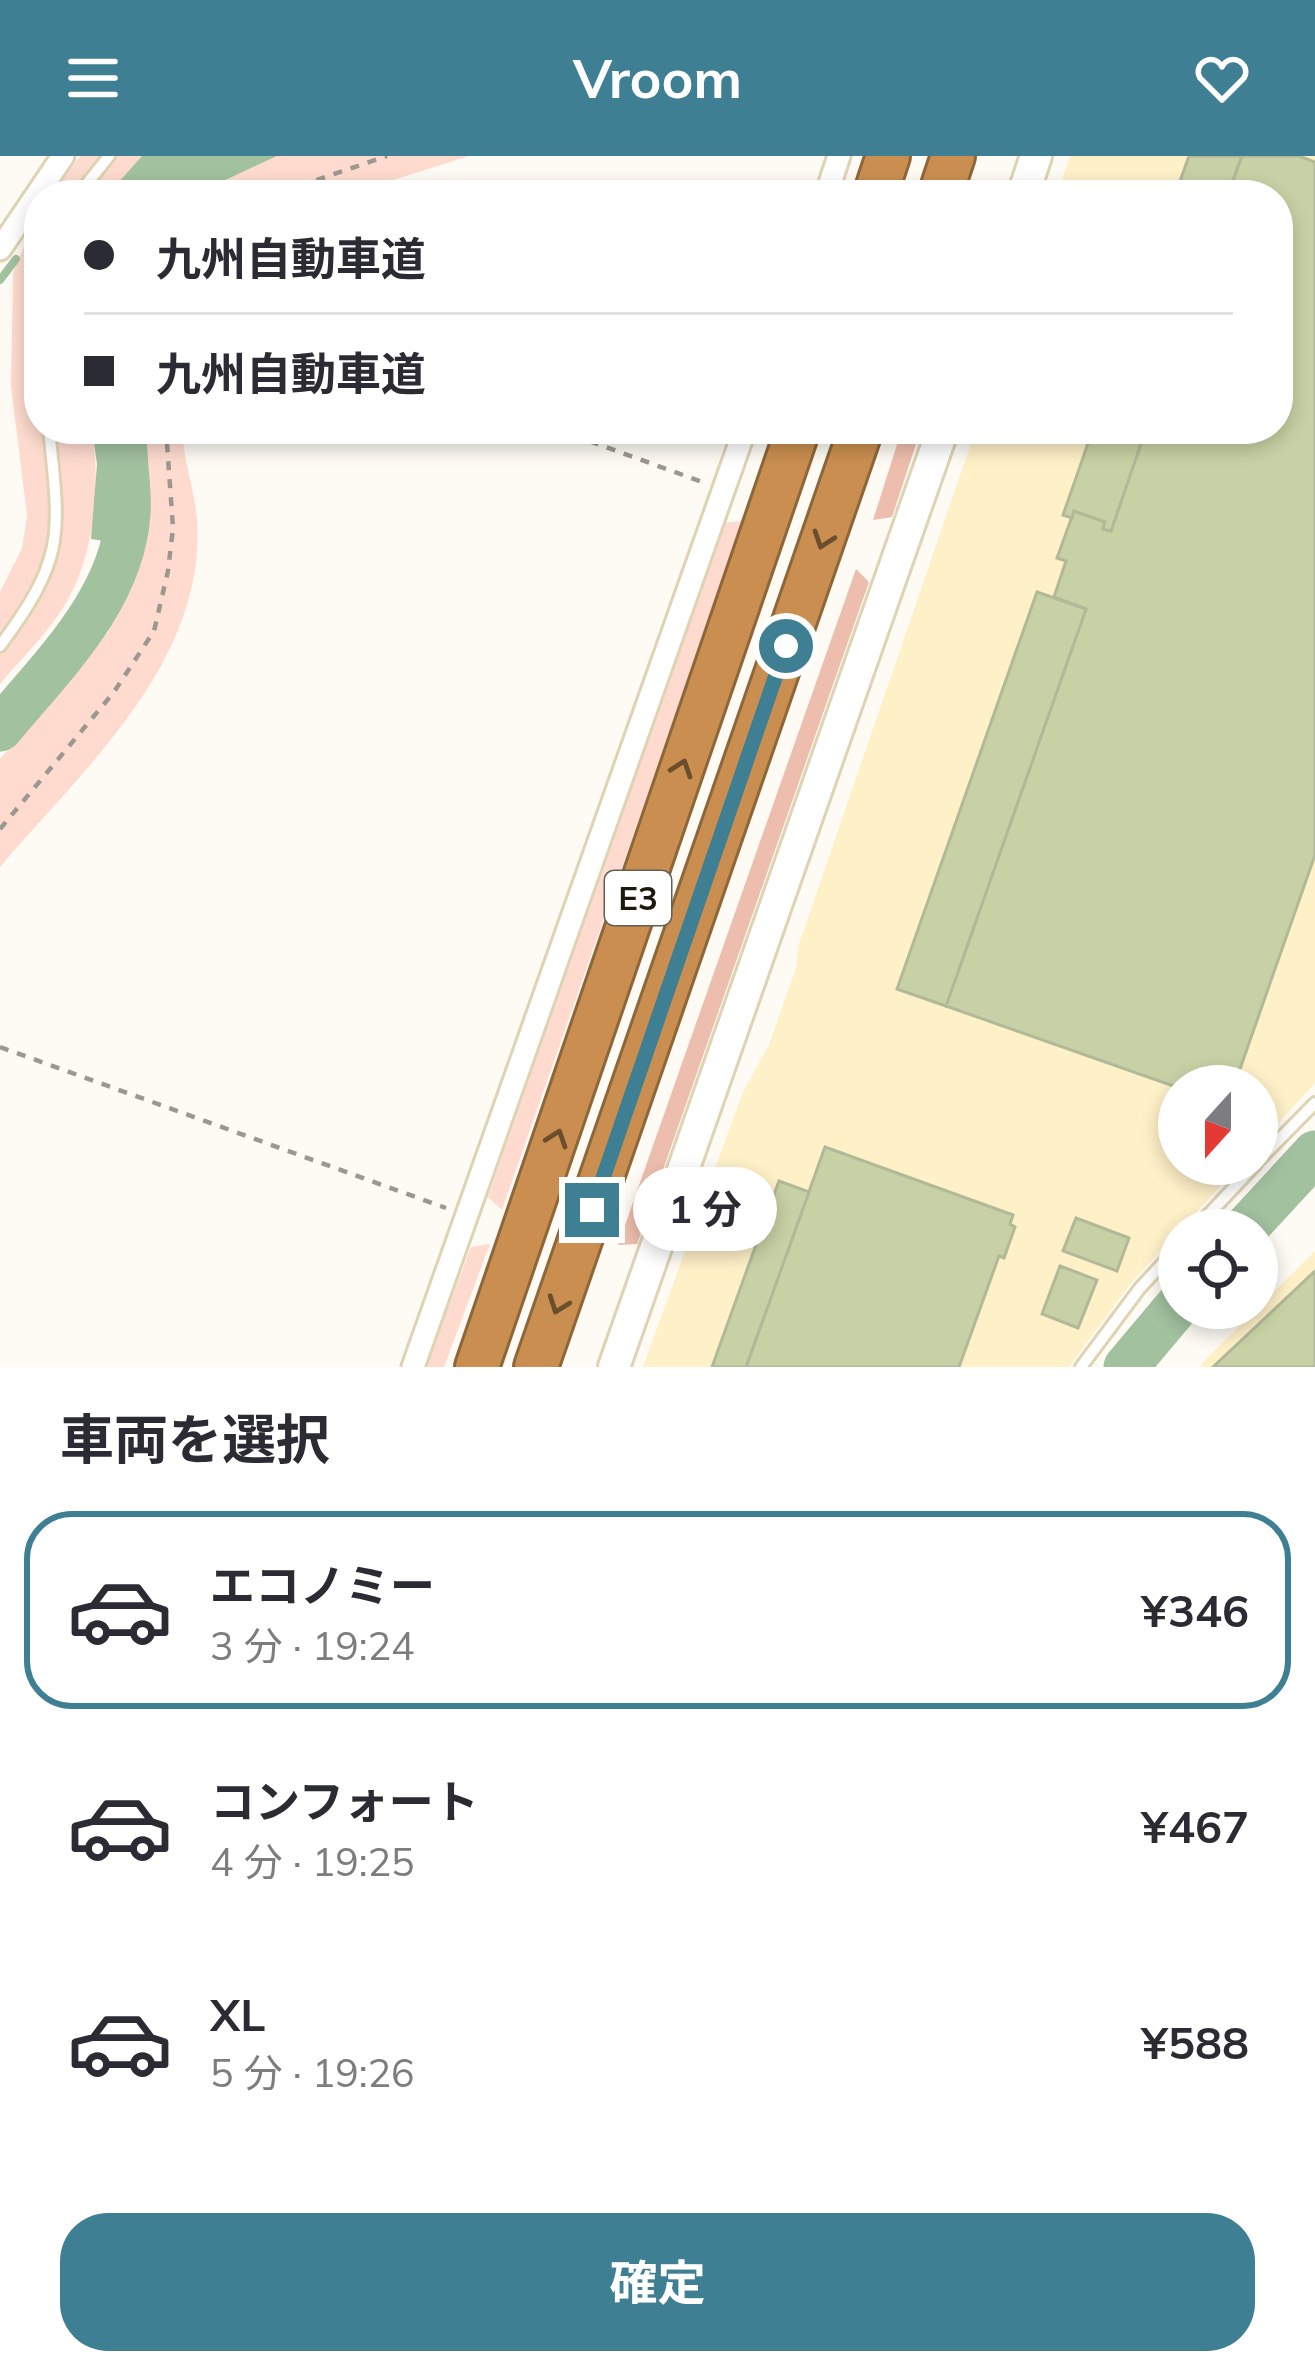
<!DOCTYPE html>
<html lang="ja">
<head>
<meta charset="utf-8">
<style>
	:root { --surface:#fff; --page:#f2f2f3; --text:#2b2b33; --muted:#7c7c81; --line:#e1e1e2; --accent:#3f7f93 }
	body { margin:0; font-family:Mulish,"Noto Sans JP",sans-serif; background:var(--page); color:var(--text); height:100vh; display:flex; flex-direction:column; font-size:45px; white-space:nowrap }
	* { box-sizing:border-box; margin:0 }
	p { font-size:39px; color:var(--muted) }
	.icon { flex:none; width:66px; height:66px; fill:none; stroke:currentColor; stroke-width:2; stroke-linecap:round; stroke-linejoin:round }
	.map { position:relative; height:1211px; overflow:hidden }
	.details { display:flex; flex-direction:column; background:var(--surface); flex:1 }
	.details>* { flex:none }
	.guide { position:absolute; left:24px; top:24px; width:1269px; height:264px; border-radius:48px; box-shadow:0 6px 18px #0003; display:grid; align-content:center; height:264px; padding:0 60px; background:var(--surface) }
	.needle { width:78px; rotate:201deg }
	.tools { position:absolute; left:1158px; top:909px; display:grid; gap:24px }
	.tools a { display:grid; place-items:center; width:120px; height:120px; border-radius:50%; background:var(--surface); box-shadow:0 6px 18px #0003; font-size:60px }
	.end { position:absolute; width:54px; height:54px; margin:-27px; border:15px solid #3f7f93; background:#fff; box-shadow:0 0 0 6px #fff }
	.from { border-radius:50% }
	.bubble { position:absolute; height:84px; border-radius:42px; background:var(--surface); box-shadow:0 6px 18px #0003; font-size:39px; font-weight:700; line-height:84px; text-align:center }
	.guide b { display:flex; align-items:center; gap:42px; height:114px; font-size:45px }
	.guide b+b { border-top:3px solid var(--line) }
	.guide i { width:30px; height:30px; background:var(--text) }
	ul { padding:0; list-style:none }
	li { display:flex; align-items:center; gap:36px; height:198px; margin:0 24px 18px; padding:0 36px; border:6px solid transparent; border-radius:48px }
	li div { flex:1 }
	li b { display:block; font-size:45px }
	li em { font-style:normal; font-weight:700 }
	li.selected { border-color:var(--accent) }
	li>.icon { width:108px; height:108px; stroke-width:1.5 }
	h2 { padding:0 60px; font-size:54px; line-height:144px }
	.action { display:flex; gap:24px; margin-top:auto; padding:24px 60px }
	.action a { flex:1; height:138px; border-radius:48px; background:var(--accent); color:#fff; font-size:48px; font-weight:700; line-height:138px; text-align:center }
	header { display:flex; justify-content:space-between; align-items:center; height:156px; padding:0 60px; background:var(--accent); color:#fff; font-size:54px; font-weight:700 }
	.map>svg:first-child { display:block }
</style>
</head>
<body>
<header><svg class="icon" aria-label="menu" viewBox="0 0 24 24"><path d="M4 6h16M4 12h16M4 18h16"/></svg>Vroom<svg class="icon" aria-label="heart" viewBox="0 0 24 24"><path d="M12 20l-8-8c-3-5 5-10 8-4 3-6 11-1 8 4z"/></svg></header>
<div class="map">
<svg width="1315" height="1211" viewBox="0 0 1315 1211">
	<rect width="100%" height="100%" fill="#fdfbf4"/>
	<g fill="#fef0c7">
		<path d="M1070,0H1315V927L1257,990V930H1179V1008H1241L1131,1127L1069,1211H643L742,938L769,889L796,812L798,791L976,273H1278V39H1057Z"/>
		<path d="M1315,1095V1211H1200L1206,1203Z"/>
	</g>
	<g fill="#ffdbcf">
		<path d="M80,0H142L107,39H51Z"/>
		<path d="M277,0H469L346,39H201L206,33Z"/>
		<path d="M39,55V273H92C101,333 95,403 61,455C44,481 20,504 0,528V436L22,392L27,359L11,230L13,117Z"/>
		<path d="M146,273H182C183,304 195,334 197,365C206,506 83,613 0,711V603L108,476L144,391L150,331Z"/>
		<path d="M743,365L502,1054L488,1041L720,367Z"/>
		<path d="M490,1088L444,1211H426L471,1091Z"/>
	</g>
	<g fill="#edbead">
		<path d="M902,273H921L892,361L873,364Z"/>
		<path d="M856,413L869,426L637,1088L618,1089Z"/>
	</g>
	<g fill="#a2c19f">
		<path d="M142,0H277L206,33L201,39H107Z"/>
		<path d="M92,273H146L150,331L144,391L91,383L97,308Z"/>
	</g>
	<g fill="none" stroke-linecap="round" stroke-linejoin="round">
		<path stroke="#a2c19f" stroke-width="8" d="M0,124L16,103"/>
		<g stroke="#a2c19f" stroke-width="45">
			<path d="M0,573C52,510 122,444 128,358C130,331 123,300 120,273"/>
			<path d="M1244,1074L1315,997"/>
			<path d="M1126,1211L1179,1148"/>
		</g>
	</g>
	<g fill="#c8d1a5" stroke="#b2b999" stroke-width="3">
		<path d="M1189,0H1242L1228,39H1175Z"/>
		<path d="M1242,0H1299L1315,6V699L1234,930L1179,932L946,850L1086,453L1054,441L1066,405L1057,402L1074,355L1105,366L1103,373L1111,375L1146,273H1278V39H1228Z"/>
		<path d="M1093,273H1146L1111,375L1103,373L1105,366L1074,355L1072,362L1063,359Z"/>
		<path d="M1037,436L1086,453L946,850L897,833Z"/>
		<path d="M825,991L1013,1059L1010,1068L1015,1071L1004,1102L999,1100L959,1211H746Z"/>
		<path d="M779,1025L809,1036L746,1211H712Z"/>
		<path d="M1076,1062L1129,1082L1117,1115L1063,1095Z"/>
		<path d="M1060,1110L1097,1124L1078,1172L1042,1158Z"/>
		<path d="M1315,1115V1211H1213Z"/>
	</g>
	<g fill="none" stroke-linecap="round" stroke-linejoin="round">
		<g stroke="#ded3b2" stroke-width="16">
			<g id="lane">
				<path d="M78,39L109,0"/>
				<path d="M0,490C66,401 60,379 49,273"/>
				<path d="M1257,1006L1315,947"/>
				<path d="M1194,1074L1256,1008"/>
				<path d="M1081,1211L1140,1132L1179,1090"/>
			</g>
		</g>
		<g stroke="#ded3b2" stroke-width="27">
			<g id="street">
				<path d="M826,39L839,0"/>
				<path d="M0,93L63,0"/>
				<path d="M413,1211L745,273"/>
			</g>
		</g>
		<g stroke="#ded3b2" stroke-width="36">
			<g id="secondary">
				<path d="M1023,39L1036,0"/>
				<path d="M614,1211L943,273"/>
			</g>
		</g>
		<g stroke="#8d6639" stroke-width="48">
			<g id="highway">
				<path d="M875,39L888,0"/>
				<path d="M940,39L953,0"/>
				<path d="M477,1211L798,273"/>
				<path d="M536,1211L861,273"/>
			</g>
		</g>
		<g stroke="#9b988f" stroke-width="4.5" stroke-dasharray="9 9" stroke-linecap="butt">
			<path d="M284,39L296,31L387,0"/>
			<path d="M556,273L705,327"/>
			<path d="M0,673L114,536L154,475L168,415L173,372L166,273"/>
			<path d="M0,891L446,1052"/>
		</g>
		<use href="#lane" stroke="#fff" stroke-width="10"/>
		<use href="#street" stroke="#fff" stroke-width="21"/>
		<use href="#secondary" stroke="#fff" stroke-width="30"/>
		<use href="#highway" stroke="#ca8f50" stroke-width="42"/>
	</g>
	<defs><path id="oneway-chevron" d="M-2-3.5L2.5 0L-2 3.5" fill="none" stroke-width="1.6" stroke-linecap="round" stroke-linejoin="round" transform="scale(3)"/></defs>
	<g stroke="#6b4e2b">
		<use href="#oneway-chevron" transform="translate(823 384) rotate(109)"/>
		<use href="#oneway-chevron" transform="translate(682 612) rotate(-71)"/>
		<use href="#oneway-chevron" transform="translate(557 982) rotate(-71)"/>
		<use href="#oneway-chevron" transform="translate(558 1149) rotate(110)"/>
	</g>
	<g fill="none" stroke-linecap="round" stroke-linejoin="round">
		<path stroke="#3f7f93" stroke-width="15" d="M592,1054L786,490"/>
	</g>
	<g text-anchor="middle" stroke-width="12" stroke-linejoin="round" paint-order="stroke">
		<rect fill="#fff" stroke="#615e56" stroke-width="3" x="605" y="715" width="66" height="54" rx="9"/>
		<g font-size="33" font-weight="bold" fill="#1d190d">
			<text x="638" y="754">E3</text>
		</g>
	</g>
</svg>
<div class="tools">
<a><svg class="needle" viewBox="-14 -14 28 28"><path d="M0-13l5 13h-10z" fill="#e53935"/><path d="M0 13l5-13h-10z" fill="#7c7c81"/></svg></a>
<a><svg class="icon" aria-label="locate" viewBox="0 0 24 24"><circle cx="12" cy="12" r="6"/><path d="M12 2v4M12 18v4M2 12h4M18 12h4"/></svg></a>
</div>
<i class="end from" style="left:786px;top:490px"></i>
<i class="end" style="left:592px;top:1054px"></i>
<div class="bubble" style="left:633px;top:1011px;width:144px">1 分</div>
<div class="guide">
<b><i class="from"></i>九州自動車道</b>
<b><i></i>九州自動車道</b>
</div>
</div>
<section class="details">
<h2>車両を選択</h2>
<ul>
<li class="selected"><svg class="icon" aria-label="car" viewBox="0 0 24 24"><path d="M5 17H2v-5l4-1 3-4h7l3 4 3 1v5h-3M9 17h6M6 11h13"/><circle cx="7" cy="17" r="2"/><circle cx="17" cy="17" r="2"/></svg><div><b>エコノミー</b><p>3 分 · 19:24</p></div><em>¥346</em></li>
<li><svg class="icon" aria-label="car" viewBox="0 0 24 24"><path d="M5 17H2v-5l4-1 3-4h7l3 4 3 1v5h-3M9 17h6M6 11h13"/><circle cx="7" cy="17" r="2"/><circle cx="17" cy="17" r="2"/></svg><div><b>コンフォート</b><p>4 分 · 19:25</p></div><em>¥467</em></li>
<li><svg class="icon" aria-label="car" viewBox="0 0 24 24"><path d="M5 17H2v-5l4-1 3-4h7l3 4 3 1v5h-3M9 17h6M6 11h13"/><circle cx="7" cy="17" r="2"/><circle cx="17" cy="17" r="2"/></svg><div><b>XL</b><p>5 分 · 19:26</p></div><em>¥588</em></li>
</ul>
<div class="action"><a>確定</a></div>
</section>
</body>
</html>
